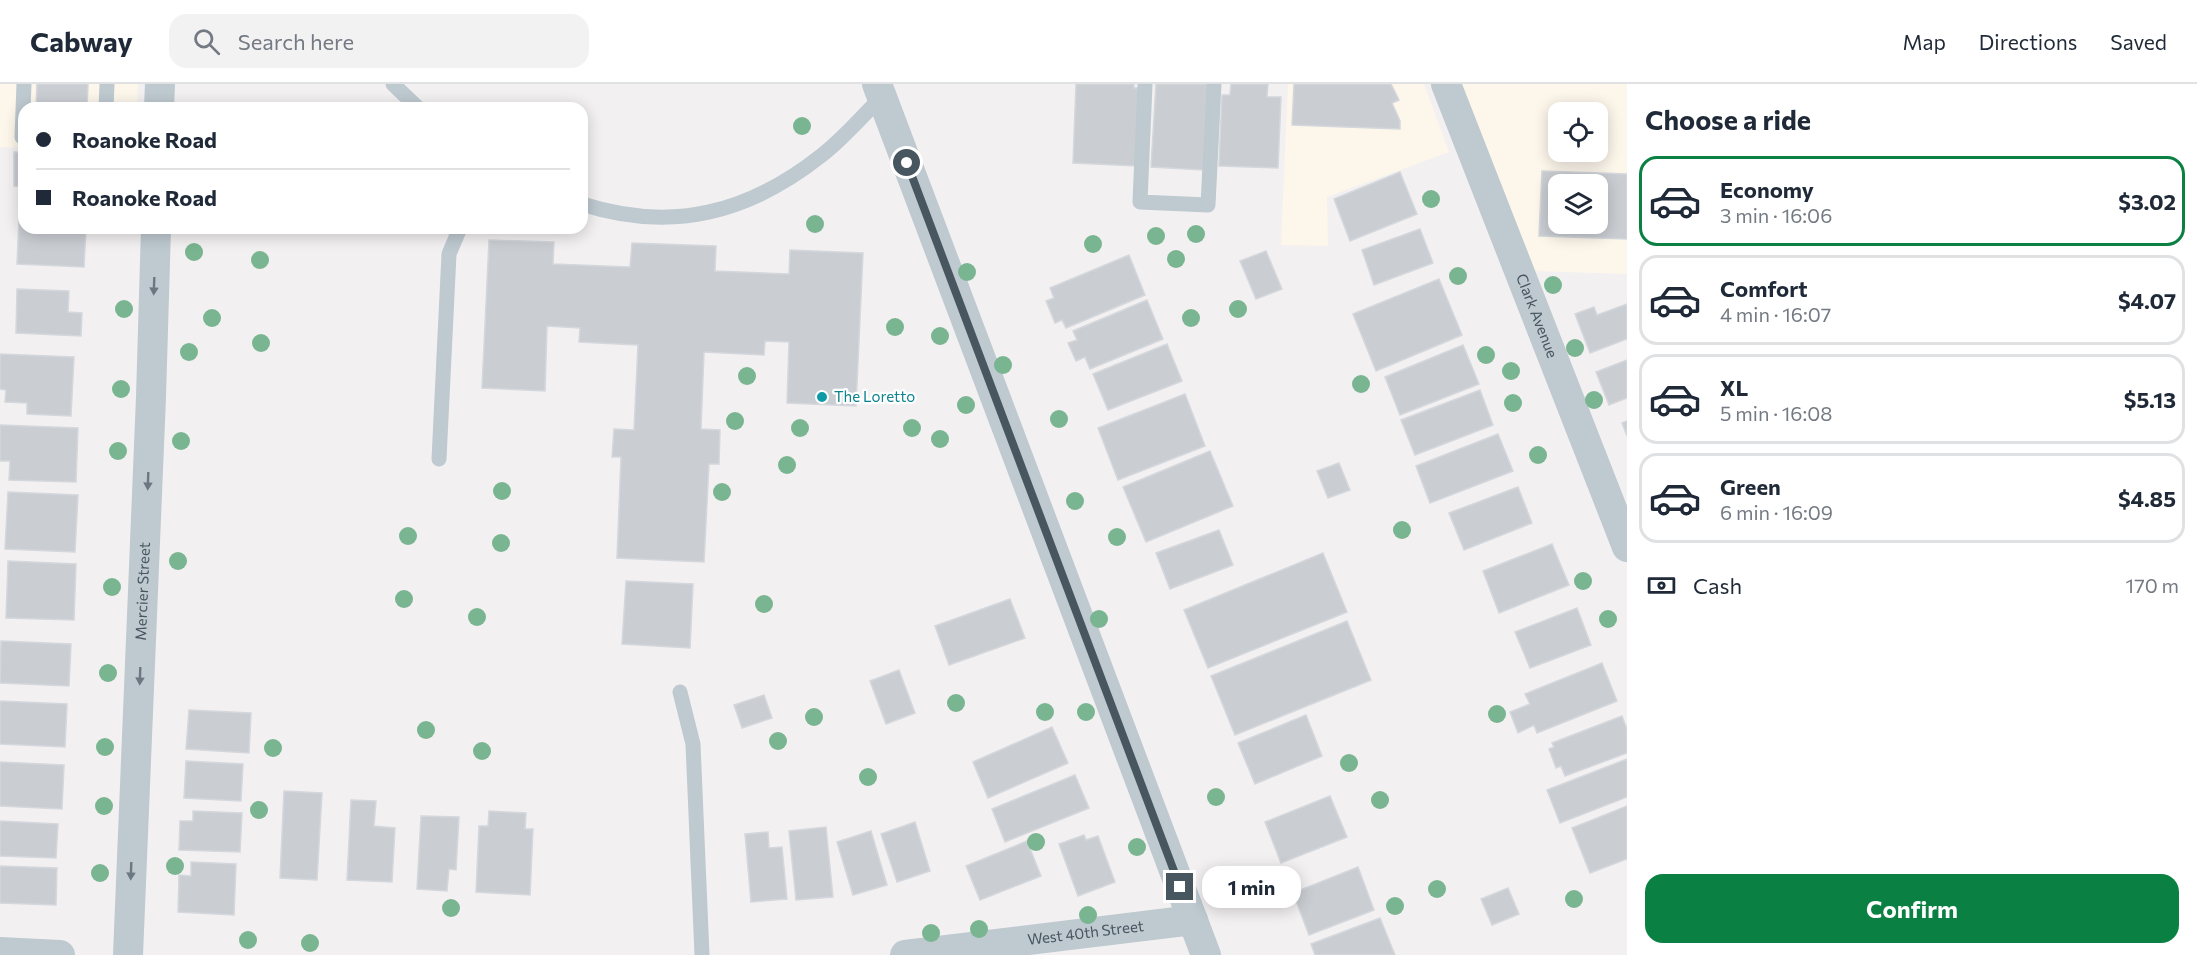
<!DOCTYPE html>
<html lang="en">
<head>
<meta charset="utf-8">
<style>
	:root { --surface:#fff; --page:#f2f2f3; --text:#1f2937; --muted:#747a83; --line:#e0e1e3; --accent:#0b8043 }
	body { margin:0; font-family:Commissioner,sans-serif; background:var(--page); color:var(--text); height:100vh; display:flex; flex-direction:column; font-size:22px; white-space:nowrap }
	* { box-sizing:border-box; margin:0 }
	p { font-size:20px; color:var(--muted) }
	.icon { flex:none; width:33px; height:33px; fill:none; stroke:currentColor; stroke-width:2; stroke-linecap:round; stroke-linejoin:round }
	.map { position:relative; flex:1; overflow:hidden }
	.sheet { display:flex; flex-direction:column; background:var(--surface); width:570px }
	.sheet>* { flex:none }
	.guide { position:absolute; left:18px; top:18px; width:570px; height:132px; border-radius:18px; box-shadow:0 3px 15px #0003; display:grid; align-content:center; height:132px; padding:0 18px; background:var(--surface) }
	.controls { position:absolute; left:1548px; top:18px; display:grid; gap:12px }
	.controls a { display:grid; place-items:center; width:60px; height:60px; border-radius:12px; background:var(--surface); box-shadow:0 3px 15px #0003; font-size:30px }
	.end { position:absolute; width:27px; height:27px; margin:-14px; border:8px solid #48565f; background:#fff; box-shadow:0 0 0 3px #fff }
	.from { border-radius:50% }
	.bubble { position:absolute; height:42px; border-radius:18px; background:var(--surface); box-shadow:0 3px 15px #0003; font-size:20px; font-weight:700; line-height:42px; text-align:center }
	.guide b { display:flex; align-items:center; gap:21px; height:57px; font-size:22px }
	.guide b+b { border-top:2px solid var(--line) }
	.guide i { width:15px; height:15px; background:var(--text) }
	ul { padding:0; list-style:none }
	li { display:flex; align-items:center; gap:18px; height:90px; margin:0 12px 9px; padding:0 6px; border:3px solid var(--line); border-radius:18px }
	li div { flex:1 }
	li b { display:block; font-size:22px }
	li em { font-style:normal; font-weight:700 }
	li.active { border-color:var(--accent) }
	li>.icon { width:54px; height:54px; stroke-width:1.5 }
	h2 { padding:0 18px; font-size:27px; line-height:72px }
	.pay { display:flex; align-items:center; gap:15px; height:66px; padding:0 18px; font-size:22px }
	.pay p { margin-inline-start:auto }
	.button { display:flex; gap:12px; margin-top:auto; padding:12px 18px }
	.button a { flex:1; height:69px; border-radius:18px; background:var(--accent); color:#fff; font-size:24px; font-weight:700; line-height:69px; text-align:center }
	header { display:flex; align-items:center; gap:36px; box-sizing:border-box; height:84px; padding:0 30px; background:var(--surface); border-bottom:2px solid var(--line) }
	header strong { font-size:28px }
	nav { display:flex; gap:33px; margin-inline-start:auto; font-size:21px }
	.search { width:420px; height:54px; background:var(--page); display:flex; align-items:center; gap:15px; box-sizing:border-box; padding:0 21px; border-radius:18px; color:var(--muted); font-size:22px }
	main { display:flex; flex:1; min-height:0 }
	.map>svg:first-child { display:block }
</style>
</head>
<body>
<header>
<strong>Cabway</strong>
<div class="search"><svg class="icon" aria-label="search" viewBox="0 0 24 24"><circle cx="10" cy="10" r="6"/><path d="M15 15l6 6"/></svg>Search here</div>
<nav><a>Map</a><a>Directions</a><a>Saved</a></nav>
</header>
<main>
<div class="map">
<svg width="1627" height="871" viewBox="0 0 1627 871">
	<rect width="100%" height="100%" fill="#f3f0f1"/>
	<g fill="#fdf6eb" fill-rule="evenodd">
		<path d="M0,0H138L137,24H24V64L0,63Z"/>
		<path d="M1288,0H1424L1449,68L1327,113L1328,162L1281,161Z"/>
		<path d="M1459,0H1627V190L1532,187ZM1558,28H1598V68H1558ZM1558,100H1598V140H1558Z"/>
	</g>
	<g fill="#caced3" stroke="#d4d7dc" stroke-width="1.5" fill-rule="evenodd">
		<path d="M37,0H88L87,24H36Z"/>
		<path d="M1076,0H1134V4H1140L1137,82L1073,79Z"/>
		<path d="M1156,0H1207L1203,86L1151,83Z"/>
		<path d="M1231,0H1268L1267,13H1281L1278,84L1219,82L1222,11H1230Z"/>
		<path d="M1294,0H1391L1399,16L1392,19L1400,37V45L1292,41Z"/>
		<path d="M14,68L24,69V103L14,102Z"/>
		<path d="M1542,87L1627,90V155L1539,152ZM1558,100H1598V140H1558Z"/>
		<path d="M1400,88L1417,130L1350,157L1334,115Z"/>
		<path d="M19,135H24V144H86L84,183L17,180Z"/>
		<path d="M1420,145L1433,179L1374,201L1362,166Z"/>
		<path d="M489,156L554,158L553,180L630,183L632,159L716,162L715,187L789,190L790,166L863,169L856,322L787,319L789,258L765,257L764,271L704,268L701,345L720,346L719,380H709L704,478L617,474L621,373H612L614,345L634,346L638,261L579,258L580,244L547,242L545,307L482,304Z"/>
		<path d="M1266,167L1282,205L1256,215L1240,177Z"/>
		<path d="M1129,171L1145,211L1066,244L1062,236L1055,239L1046,217L1054,214L1050,204Z"/>
		<path d="M1439,195L1462,251L1376,287L1353,230Z"/>
		<path d="M17,205L69,207L68,228L82,229L81,252L16,249Z"/>
		<path d="M1147,216L1163,255L1090,285L1085,273L1076,277L1068,259L1077,256L1073,247Z"/>
		<path d="M1627,220V255L1590,269L1575,230L1594,223L1597,231Z"/>
		<path d="M1167,260L1182,297L1108,326L1093,290Z"/>
		<path d="M1463,261L1479,300L1400,331L1385,293Z"/>
		<path d="M0,270L74,273L71,332L27,330V319L5,318L6,306L0,305Z"/>
		<path d="M1627,276V314L1609,321L1596,288Z"/>
		<path d="M1480,306L1493,341L1415,371L1401,336Z"/>
		<path d="M1185,310L1205,362L1118,396L1098,344Z"/>
		<path d="M1627,337V352L1622,339Z"/>
		<path d="M0,341L78,344L76,398L9,396L10,377H0Z"/>
		<path d="M1498,350L1513,387L1430,419L1416,382Z"/>
		<path d="M1210,367L1233,422L1146,458L1123,403Z"/>
		<path d="M1339,379L1350,406L1328,414L1317,387Z"/>
		<path d="M1518,403L1532,439L1464,466L1449,429Z"/>
		<path d="M8,408L78,411L75,468L5,465Z"/>
		<path d="M1219,446L1233,481L1170,505L1156,469Z"/>
		<path d="M1552,460L1569,501L1499,529L1483,487Z"/>
		<path d="M1323,469L1347,528L1208,584L1184,526Z"/>
		<path d="M8,477L76,480L74,536L6,534Z"/>
		<path d="M626,497L693,500L690,564L622,560Z"/>
		<path d="M1010,515L1025,554L949,581L935,542Z"/>
		<path d="M1577,524L1591,561L1530,584L1515,548Z"/>
		<path d="M1347,537L1371,596L1235,651L1211,592Z"/>
		<path d="M1,557L71,560L69,602L0,599Z"/>
		<path d="M1602,579L1617,617L1537,649L1534,641L1518,649L1510,628L1530,620L1525,610Z"/>
		<path d="M899,586L915,629L886,640L870,597Z"/>
		<path d="M764,611L772,634L742,644L734,621Z"/>
		<path d="M0,617L67,620L65,663L0,660Z"/>
		<path d="M189,626L251,629L249,669L186,665Z"/>
		<path d="M1306,631L1322,672L1255,700L1238,659Z"/>
		<path d="M1622,632L1627,645V669L1565,692L1561,682L1556,684L1549,665L1554,663L1552,659Z"/>
		<path d="M1052,643L1068,679L988,714L973,678Z"/>
		<path d="M1627,675V713L1560,739L1547,706Z"/>
		<path d="M186,677L243,680L241,717L184,714Z"/>
		<path d="M0,678L64,681L62,725L0,722Z"/>
		<path d="M1075,691L1089,724L1005,758L992,725Z"/>
		<path d="M284,707L322,709L317,796L280,794Z"/>
		<path d="M1330,712L1347,753L1281,779L1265,738Z"/>
		<path d="M351,716L376,717L374,742L395,744L392,798L347,796Z"/>
		<path d="M1627,722V775L1590,789L1572,744Z"/>
		<path d="M193,727L242,729L240,768L179,766L180,737H193Z"/>
		<path d="M489,727L526,729L525,745H533L530,811L476,808L479,742H488Z"/>
		<path d="M421,732L459,733L456,786L449,785L447,807L417,805Z"/>
		<path d="M0,737L58,740L56,774L0,772Z"/>
		<path d="M915,738L930,787L897,798L881,750Z"/>
		<path d="M826,743L833,813L796,816L789,747Z"/>
		<path d="M871,747L887,801L853,811L837,758Z"/>
		<path d="M768,748L769,764L782,763L787,815L751,818L745,750Z"/>
		<path d="M1084,751L1086,756L1098,752L1115,798L1078,812L1059,760Z"/>
		<path d="M1027,757L1041,792L980,816L966,782Z"/>
		<path d="M191,778L236,780L234,831L178,828L179,791L191,792Z"/>
		<path d="M0,782L57,784L56,821L0,819Z"/>
		<path d="M1358,783L1374,826L1309,851L1293,809Z"/>
		<path d="M1508,804L1519,830L1492,841L1481,815Z"/>
		<path d="M1380,834L1395,871H1315L1311,860Z"/>
	</g>
	<g fill="none" stroke-linecap="round" stroke-linejoin="round">
		<g stroke="#bec9d0" stroke-width="15">
			<path d="M24,0L22,53H24"/>
			<path d="M393,0L418,24"/>
			<path d="M1145,0L1140,118L1208,121L1214,0"/>
			<path d="M106,24L107,0"/>
			<path d="M582,120C672,149 749,129 822,71C844,54 862,32 882,13"/>
			<path d="M439,375L449,170L460,144"/>
			<path d="M680,608L693,660L702,871"/>
		</g>
		<g stroke="#bec9d0" stroke-width="30">
			<path d="M877,0L1206,871"/>
			<path id="s1" d="M1446,0L1627,463"/>
			<path d="M159,24L160,0"/>
			<path d="M0,868L60,871"/>
			<path id="s2" d="M128,871L151,313L156,144"/>
			<path id="s3" d="M905,871L1193,836"/>
		</g>
	</g>
	<g fill="#79b590">
		<circle cx="802" cy="42" r="9"/>
		<circle cx="1431" cy="115" r="9"/>
		<circle cx="815" cy="140" r="9"/>
		<circle cx="1196" cy="150" r="9"/>
		<circle cx="1156" cy="152" r="9"/>
		<circle cx="1093" cy="160" r="9"/>
		<circle cx="194" cy="168" r="9"/>
		<circle cx="1176" cy="175" r="9"/>
		<circle cx="260" cy="176" r="9"/>
		<circle cx="967" cy="188" r="9"/>
		<circle cx="1458" cy="192" r="9"/>
		<circle cx="1553" cy="201" r="9"/>
		<circle cx="124" cy="225" r="9"/>
		<circle cx="1238" cy="225" r="9"/>
		<circle cx="212" cy="234" r="9"/>
		<circle cx="1191" cy="234" r="9"/>
		<circle cx="895" cy="243" r="9"/>
		<circle cx="940" cy="252" r="9"/>
		<circle cx="261" cy="259" r="9"/>
		<circle cx="1575" cy="264" r="9"/>
		<circle cx="189" cy="268" r="9"/>
		<circle cx="1486" cy="271" r="9"/>
		<circle cx="1003" cy="281" r="9"/>
		<circle cx="1511" cy="287" r="9"/>
		<circle cx="747" cy="292" r="9"/>
		<circle cx="1361" cy="300" r="9"/>
		<circle cx="121" cy="305" r="9"/>
		<circle cx="1594" cy="316" r="9"/>
		<circle cx="1513" cy="319" r="9"/>
		<circle cx="966" cy="321" r="9"/>
		<circle cx="1059" cy="335" r="9"/>
		<circle cx="735" cy="337" r="9"/>
		<circle cx="800" cy="344" r="9"/>
		<circle cx="912" cy="344" r="9"/>
		<circle cx="940" cy="355" r="9"/>
		<circle cx="181" cy="357" r="9"/>
		<circle cx="118" cy="367" r="9"/>
		<circle cx="1538" cy="371" r="9"/>
		<circle cx="787" cy="381" r="9"/>
		<circle cx="502" cy="407" r="9"/>
		<circle cx="722" cy="408" r="9"/>
		<circle cx="1075" cy="417" r="9"/>
		<circle cx="1402" cy="446" r="9"/>
		<circle cx="408" cy="452" r="9"/>
		<circle cx="1117" cy="453" r="9"/>
		<circle cx="501" cy="459" r="9"/>
		<circle cx="178" cy="477" r="9"/>
		<circle cx="1583" cy="497" r="9"/>
		<circle cx="112" cy="503" r="9"/>
		<circle cx="404" cy="515" r="9"/>
		<circle cx="764" cy="520" r="9"/>
		<circle cx="477" cy="533" r="9"/>
		<circle cx="1099" cy="535" r="9"/>
		<circle cx="1608" cy="535" r="9"/>
		<circle cx="108" cy="589" r="9"/>
		<circle cx="956" cy="619" r="9"/>
		<circle cx="1045" cy="628" r="9"/>
		<circle cx="1086" cy="628" r="9"/>
		<circle cx="1497" cy="630" r="9"/>
		<circle cx="814" cy="633" r="9"/>
		<circle cx="426" cy="646" r="9"/>
		<circle cx="778" cy="657" r="9"/>
		<circle cx="105" cy="663" r="9"/>
		<circle cx="273" cy="664" r="9"/>
		<circle cx="482" cy="667" r="9"/>
		<circle cx="1349" cy="679" r="9"/>
		<circle cx="868" cy="693" r="9"/>
		<circle cx="1216" cy="713" r="9"/>
		<circle cx="1380" cy="716" r="9"/>
		<circle cx="104" cy="722" r="9"/>
		<circle cx="259" cy="726" r="9"/>
		<circle cx="1036" cy="758" r="9"/>
		<circle cx="1137" cy="763" r="9"/>
		<circle cx="175" cy="782" r="9"/>
		<circle cx="100" cy="789" r="9"/>
		<circle cx="1234" cy="803" r="9"/>
		<circle cx="1437" cy="805" r="9"/>
		<circle cx="1574" cy="815" r="9"/>
		<circle cx="1395" cy="822" r="9"/>
		<circle cx="451" cy="824" r="9"/>
		<circle cx="1088" cy="831" r="9"/>
		<circle cx="979" cy="845" r="9"/>
		<circle cx="931" cy="849" r="9"/>
		<circle cx="248" cy="856" r="9"/>
		<circle cx="310" cy="859" r="9"/>
	</g>
	<defs><path id="oneway-solid" d="M-6-.8H1V-3.2L6.5 0L1 3.2V.8H-6Z" transform="scale(1.5)"/></defs>
	<g fill="#6b7881">
		<use href="#oneway-solid" transform="translate(154 202) rotate(92)"/>
		<use href="#oneway-solid" transform="translate(148 397) rotate(92)"/>
		<use href="#oneway-solid" transform="translate(140 592) rotate(92)"/>
		<use href="#oneway-solid" transform="translate(131 787) rotate(92)"/>
	</g>
	<g fill="none" stroke-linecap="round" stroke-linejoin="round">
		<path stroke="#48565f" stroke-width="8" d="M907,79L1180,803"/>
	</g>
	<circle fill="#0f9aa8" stroke="#fff" stroke-width="2" cx="822" cy="313" r="6"/>
	<g text-anchor="middle" stroke-width="4.5" stroke-linejoin="round" paint-order="stroke">
		<g font-size="15" fill="#48565f" stroke="#fff">
			<text dy="5" stroke="none"><textPath href="#s1" startOffset="249">Clark Avenue</textPath></text>
			<text dy="5" stroke="none"><textPath href="#s2" startOffset="364">Mercier Street</textPath></text>
			<text dy="5" stroke="none"><textPath href="#s3" startOffset="182">West 40th Street</textPath></text>
		</g>
		<g font-size="15" fill="#0d838f" stroke="#fff" text-anchor="start">
			<text x="834" y="318">The Loretto</text>
		</g>
	</g>
</svg>
<div class="controls">
<a><svg class="icon" aria-label="locate" viewBox="0 0 24 24"><circle cx="12" cy="12" r="6"/><path d="M12 2v4M12 18v4M2 12h4M18 12h4"/></svg></a>
<a><svg class="icon" aria-label="layers" viewBox="0 0 24 24"><path d="M12 4l9 5-9 5-9-5zM3 14l9 5 9-5"/></svg></a>
</div>
<i class="end from" style="left:907px;top:79px"></i>
<i class="end" style="left:1180px;top:803px"></i>
<div class="bubble" style="left:1202px;top:782px;width:99px">1 min</div>
<div class="guide">
<b><i class="from"></i>Roanoke Road</b>
<b><i></i>Roanoke Road</b>
</div>
</div>
<section class="sheet">
<h2>Choose a ride</h2>
<ul>
<li class="active"><svg class="icon" aria-label="car" viewBox="0 0 24 24"><path d="M5 17H2v-5l4-1 3-4h7l3 4 3 1v5h-3M9 17h6M6 11h13"/><circle cx="7" cy="17" r="2"/><circle cx="17" cy="17" r="2"/></svg><div><b>Economy</b><p>3 min · 16:06</p></div><em>$3.02</em></li>
<li><svg class="icon" aria-label="car" viewBox="0 0 24 24"><path d="M5 17H2v-5l4-1 3-4h7l3 4 3 1v5h-3M9 17h6M6 11h13"/><circle cx="7" cy="17" r="2"/><circle cx="17" cy="17" r="2"/></svg><div><b>Comfort</b><p>4 min · 16:07</p></div><em>$4.07</em></li>
<li><svg class="icon" aria-label="car" viewBox="0 0 24 24"><path d="M5 17H2v-5l4-1 3-4h7l3 4 3 1v5h-3M9 17h6M6 11h13"/><circle cx="7" cy="17" r="2"/><circle cx="17" cy="17" r="2"/></svg><div><b>XL</b><p>5 min · 16:08</p></div><em>$5.13</em></li>
<li><svg class="icon" aria-label="car" viewBox="0 0 24 24"><path d="M5 17H2v-5l4-1 3-4h7l3 4 3 1v5h-3M9 17h6M6 11h13"/><circle cx="7" cy="17" r="2"/><circle cx="17" cy="17" r="2"/></svg><div><b>Green</b><p>6 min · 16:09</p></div><em>$4.85</em></li>
</ul>
<div class="pay"><svg class="icon" aria-label="cash" viewBox="0 0 24 24"><path d="M3 7h18v10H3z"/><circle cx="12" cy="12" r="2"/></svg>Cash<p>170 m</p></div>
<div class="button"><a>Confirm</a></div>
</section>
</main>
</body>
</html>
